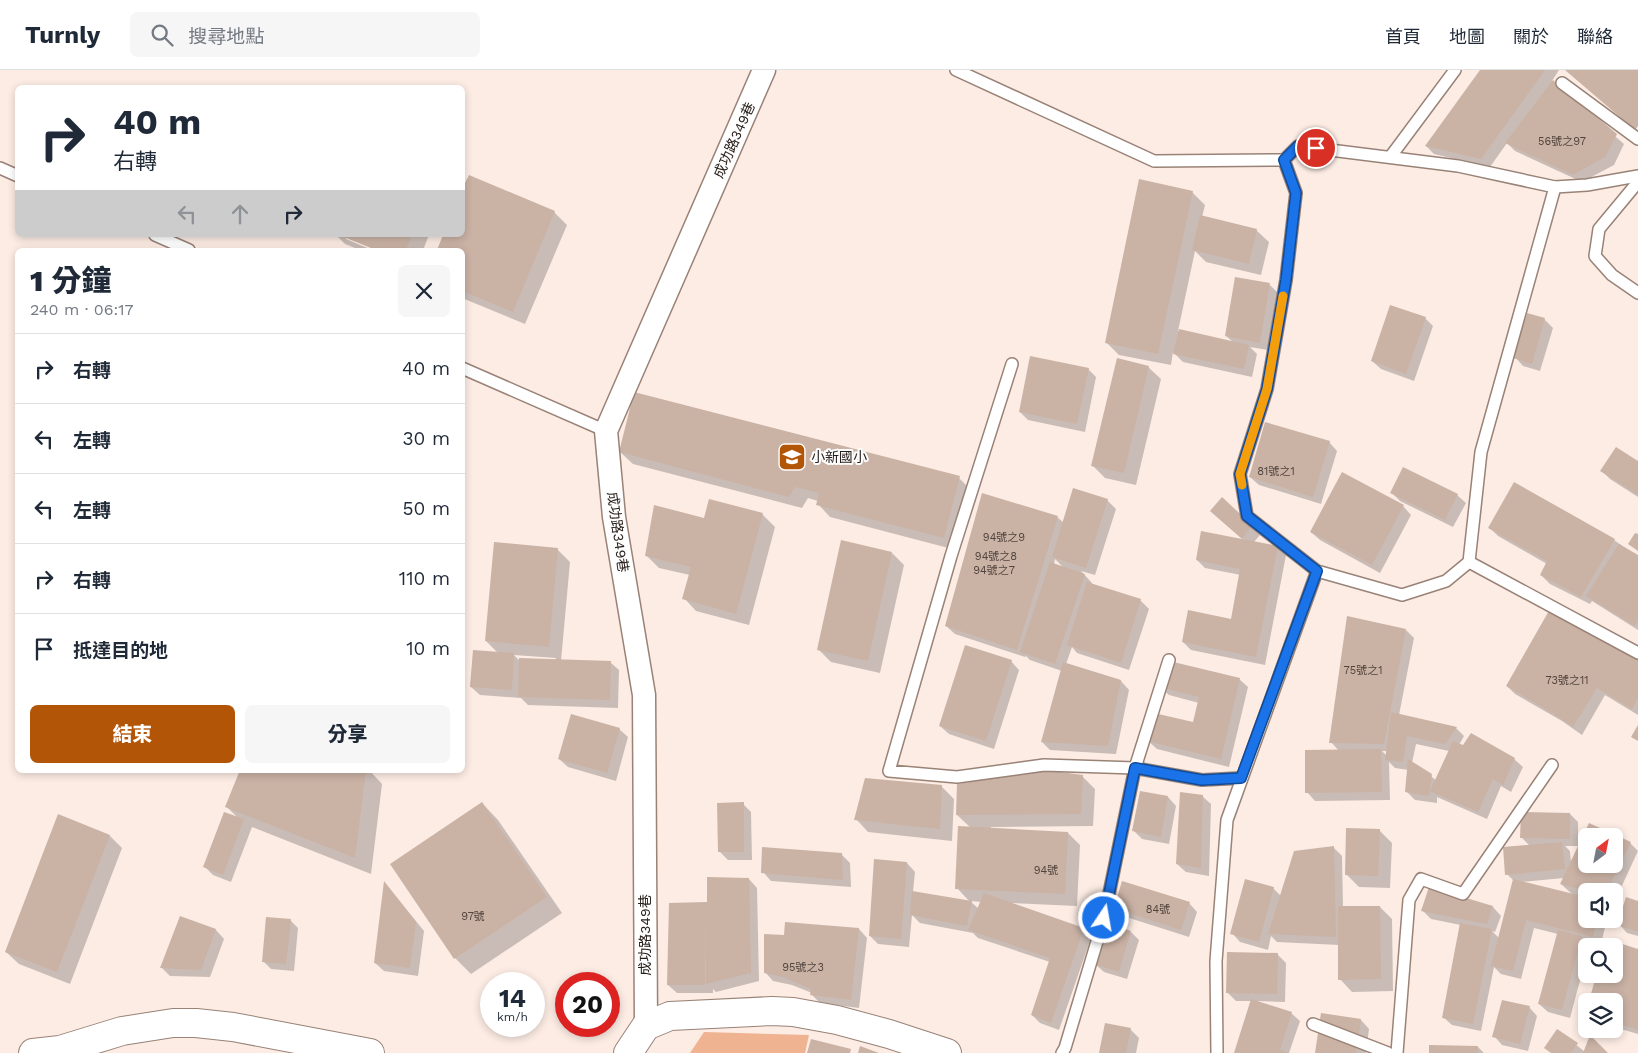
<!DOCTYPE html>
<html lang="zh-TW">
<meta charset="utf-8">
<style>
body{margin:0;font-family:"Work Sans","Noto Sans TC",sans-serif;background:#f6f6f7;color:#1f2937;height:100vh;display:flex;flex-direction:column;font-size:19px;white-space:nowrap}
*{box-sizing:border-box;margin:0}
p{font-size:16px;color:#747a83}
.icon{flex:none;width:28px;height:28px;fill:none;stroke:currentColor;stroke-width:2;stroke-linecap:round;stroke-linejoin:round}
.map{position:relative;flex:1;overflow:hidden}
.sheet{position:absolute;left:15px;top:178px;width:450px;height:525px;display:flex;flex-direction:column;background:#fff;border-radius:8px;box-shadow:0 2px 8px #0003}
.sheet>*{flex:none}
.guide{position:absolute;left:15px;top:15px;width:450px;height:152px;border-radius:8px;box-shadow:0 2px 8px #0003;background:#fff;color:#1f2937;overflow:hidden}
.needle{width:32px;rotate:32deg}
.fabs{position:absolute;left:1578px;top:758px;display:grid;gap:10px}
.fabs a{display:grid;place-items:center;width:45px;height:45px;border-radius:8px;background:#fff;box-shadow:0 2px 8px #0003;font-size:25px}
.speed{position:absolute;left:480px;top:902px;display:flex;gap:10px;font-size:25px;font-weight:700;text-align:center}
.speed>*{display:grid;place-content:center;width:65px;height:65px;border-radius:50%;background:#fff;box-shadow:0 2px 8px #0003;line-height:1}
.speed small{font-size:12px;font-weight:400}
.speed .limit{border:8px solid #d22;background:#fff;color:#111}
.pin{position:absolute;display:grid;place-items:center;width:42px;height:42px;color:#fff;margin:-21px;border:2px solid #fff;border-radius:50%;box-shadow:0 1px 5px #0007}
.me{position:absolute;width:55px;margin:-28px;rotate:12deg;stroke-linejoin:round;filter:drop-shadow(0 0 4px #0008)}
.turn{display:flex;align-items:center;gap:18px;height:105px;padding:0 15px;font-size:22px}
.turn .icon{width:65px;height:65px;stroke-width:2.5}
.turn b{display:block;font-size:35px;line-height:42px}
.lanes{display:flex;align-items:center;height:48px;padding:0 15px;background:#0003;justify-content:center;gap:25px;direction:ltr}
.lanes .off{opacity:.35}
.round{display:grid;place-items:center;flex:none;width:52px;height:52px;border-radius:8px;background:#f6f6f7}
.summary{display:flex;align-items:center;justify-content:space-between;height:85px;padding:0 15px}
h1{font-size:30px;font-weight:800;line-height:38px}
.button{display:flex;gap:10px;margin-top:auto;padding:10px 15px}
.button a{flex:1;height:58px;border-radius:8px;background:#b35507;color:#fff;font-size:20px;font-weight:800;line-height:58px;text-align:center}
.button a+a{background:#f6f6f7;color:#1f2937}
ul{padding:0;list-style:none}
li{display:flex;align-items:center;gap:15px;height:70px;padding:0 15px;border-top:1px solid #e0e1e3}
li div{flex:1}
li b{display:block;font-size:19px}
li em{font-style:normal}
header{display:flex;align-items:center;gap:30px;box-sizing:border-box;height:70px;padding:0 25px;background:#fff;border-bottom:1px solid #e0e1e3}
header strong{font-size:24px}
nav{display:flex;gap:28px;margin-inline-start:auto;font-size:18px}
.search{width:350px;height:45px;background:#f6f6f7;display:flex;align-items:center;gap:12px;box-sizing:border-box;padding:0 18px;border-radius:8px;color:#747a83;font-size:19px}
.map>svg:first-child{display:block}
.water{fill:#efb392}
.shadow{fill:#0003;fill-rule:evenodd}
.building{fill:#cab2a5;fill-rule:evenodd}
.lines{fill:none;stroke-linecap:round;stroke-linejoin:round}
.service-casing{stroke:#998276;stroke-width:14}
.minor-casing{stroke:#998276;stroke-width:25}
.tertiary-casing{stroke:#998276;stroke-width:30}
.service{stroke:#fff;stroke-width:11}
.minor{stroke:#fff;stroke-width:22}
.tertiary{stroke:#fff;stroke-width:28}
.route-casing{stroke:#114b97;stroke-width:12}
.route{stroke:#1a73e8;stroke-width:9}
.slow{stroke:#f59e0b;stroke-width:9}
.labels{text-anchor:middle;stroke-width:4;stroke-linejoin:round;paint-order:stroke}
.number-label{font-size:11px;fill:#51443e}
.street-label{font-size:14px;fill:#29201c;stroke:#fdfdfd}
.poi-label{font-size:14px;fill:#29201c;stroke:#fdfdfd;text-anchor:start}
</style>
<header>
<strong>Turnly</strong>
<div class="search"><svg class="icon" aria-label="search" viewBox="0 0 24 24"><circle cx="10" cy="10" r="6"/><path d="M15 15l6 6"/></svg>搜尋地點</div>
<nav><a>首頁</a><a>地圖</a><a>關於</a><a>聯絡</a></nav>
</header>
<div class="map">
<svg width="1638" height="983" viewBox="0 0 1638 983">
<rect width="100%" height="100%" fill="#fcece4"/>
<polygon class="water" points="704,962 809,965 805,983 690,983"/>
<g class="shadow">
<polygon points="1481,0 1559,0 1552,11 1624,74 1614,95 1582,112 1515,81 1507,73 1490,97 1434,84 1426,76"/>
<polygon points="469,106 554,142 567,155 525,254 462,228 462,180 438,180 444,165 462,165"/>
<polygon points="1192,122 1205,135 1202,147 1256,160 1269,172 1261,205 1206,192 1195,181 1178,261 1233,272 1226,266 1270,215 1278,223 1268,280 1250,277 1257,284 1252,307 1183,292 1173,282 1171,295 1119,285 1106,272"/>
<polygon points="336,165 429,165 423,180 379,180 346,166 346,169 372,180 360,180 345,174"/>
<polygon points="1425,248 1433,256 1414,311 1381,299 1372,291"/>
<polygon points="1544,249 1553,258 1540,301 1523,296 1515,287"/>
<polygon points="1148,297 1161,309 1136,415 1105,408 1093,396"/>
<polygon points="1088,299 1096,307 1085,362 1028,350 1020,342"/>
<polygon points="1329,372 1337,381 1321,434 1259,415 1250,407"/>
<polygon points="620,382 959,408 971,420 956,480 830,447 818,434 818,431 808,428 802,438 633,394"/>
<polygon points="1638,392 1638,427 1610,409 1602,401"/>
<polygon points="1392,423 1457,425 1466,433 1453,457 1400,431"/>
<path d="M1107 430 1116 439 1095 505 1081 501 1092 513V515L1140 530 1149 539 1129 600 1077 583 1072 577 1066 594 1121 611 1129 620 1116 684 1050 680 1042 672 1062 601 1030 590 1026 586 1025 587 955 564 946 556 1057 447 1064 453ZM1055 489 1064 498 1054 495Z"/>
<polygon points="1403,436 1411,445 1380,503 1320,470 1311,462"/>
<polygon points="762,444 775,457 749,555 696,541 684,528 690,505 659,498 646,485 705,449"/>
<polygon points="1220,449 1252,456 1260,465 1254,472 1277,477 1286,485 1265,595 1191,580 1183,572 1232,550 1241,505 1205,498 1197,490 1244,470"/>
<polygon points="1489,457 1614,470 1638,487 1638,560 1592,531 1590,534 1550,514 1541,505 1547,494 1498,466"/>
<path d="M557 479 570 492 561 591 610 592 619 600 618 638 528 635 521 628 480 625 471 617 498 583 486 571ZM514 585 556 588 555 591 519 590Z"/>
<polygon points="892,483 904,495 880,603 831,592 818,579"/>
<path d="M1406 560 1414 568 1399 645 1456 658 1464 666 1459 675 1514 689 1523 697 1511 722 1501 716 1487 749 1437 727V733L1415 730 1407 722 1409 700 1395 698 1389 692 1390 730 1315 731 1307 722 1339 681 1331 672ZM1416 674 1449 681 1436 710 1412 693ZM1382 681H1388L1387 686Z"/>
<polygon points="1011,591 1019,600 994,679 949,664 940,656"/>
<polygon points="1638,592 1638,645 1605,625 1582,665 1562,651 1515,624 1507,616"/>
<polygon points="1239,609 1248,617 1229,697 1157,679 1148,671 1194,654 1199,633 1169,625 1160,617"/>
<polygon points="619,659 628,667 616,711 568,697 559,689"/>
<polygon points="241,700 369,700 382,714 371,804 252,757 231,812 213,805 205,797 238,748 227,737"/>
<path d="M1082 706 1095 719 1093 756 991 757V759L1068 763 1080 775 1077 836 1010 833 1083 859 1091 868 1059 960 1040 953 1032 945 1050 892 978 868 973 863 920 853 912 845 909 877 878 874 870 866 907 793 915 802 913 822 970 832 957 818 971 758 957 745ZM970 831 982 832 979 839Z"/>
<polygon points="941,716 954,729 952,771 868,762 856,749"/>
<polygon points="1141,723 1168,727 1176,736 1169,774 1142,769 1134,761"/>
<polygon points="1202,726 1211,734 1209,806 1186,802 1177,794"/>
<polygon points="482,733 498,750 562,843 471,904 455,888"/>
<polygon points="743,734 751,742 752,790 728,790 720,782"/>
<path d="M1570 744 1578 752V776H1565L1570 781 1571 792 1589 754 1630 773 1638 781 1614 833V821H1586V849H1607L1601 874 1584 870 1589 876H1586V888L1570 948 1548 942 1539 934 1558 864 1534 858 1521 909 1501 904 1494 897 1481 961 1452 955 1443 947 1461 855 1431 849 1423 841 1430 819 1493 837 1501 846 1495 862 1492 861 1499 868 1514 811 1507 804 1530 776 1522 768ZM1586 766H1614V794H1586ZM1564 808 1561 814 1573 825 1522 812Z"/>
<polygon points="59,746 110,766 122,778 70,914 19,894 6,882"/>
<polygon points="1379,760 1392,773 1390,818 1359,817 1346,804"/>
<polygon points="1334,778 1342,786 1343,837 1380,837 1392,849 1393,921 1352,922 1340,909 1339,875 1277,872 1271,866 1268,880 1240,872 1232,863 1273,818 1281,826"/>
<polygon points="842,785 850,793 851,817 771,811 763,802"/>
<polygon points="749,809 757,818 759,911 716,922 713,919 713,923 677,923 668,915 670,834 708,833"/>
<polygon points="385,813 424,861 418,906 384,901 375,893"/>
<polygon points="1638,832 1638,866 1627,863 1619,854"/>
<polygon points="1189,833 1197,842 1189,867 1123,846 1115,838"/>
<polygon points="180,847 216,860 224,869 210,907 170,906 162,898"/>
<polygon points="290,850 298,858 294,901 271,899 263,891"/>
<polygon points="859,859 867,868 859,938 820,933 812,925 812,923 792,915 773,911 765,902 786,866"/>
<polygon points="1131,862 1139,870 1127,909 1104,902 1095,894"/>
<polygon points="1620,874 1638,880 1638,964 1614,957 1614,931 1590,931 1597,908 1608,912 1611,904 1614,904 1614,894"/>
<polygon points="1278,885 1286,893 1285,932 1256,931 1291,943 1300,951 1289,983 1235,983 1252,931 1236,931 1227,922"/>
<polygon points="1529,937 1537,946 1528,981 1502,975 1494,966"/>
<polygon points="1361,950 1369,959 1366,983 1317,983"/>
<polygon points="1106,954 1131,960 1139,968 1136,983 1101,983"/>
<polygon points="1558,960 1585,982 1607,983 1551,983"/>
<polygon points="1478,977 1484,983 1431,983"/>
</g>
<g class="building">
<polygon points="1480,0 1545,0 1481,89 1425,76"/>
<polygon points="1565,0 1638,0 1638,56 1635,60"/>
<polygon points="1553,10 1617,64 1605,87 1573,105 1505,73"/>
<polygon points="469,105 555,141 513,242 462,221 462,180 437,180 443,165 462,165 462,119"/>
<polygon points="1139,109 1193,121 1158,284 1105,273"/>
<polygon points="1200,145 1257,159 1249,194 1192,180"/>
<polygon points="339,165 412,165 406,180 376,180"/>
<polygon points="1235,207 1270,213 1260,273 1225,266"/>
<polygon points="1390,235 1426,247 1406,304 1371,291"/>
<polygon points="1527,243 1545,248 1532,294 1513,288"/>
<polygon points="1179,259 1249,275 1244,299 1173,284"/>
<polygon points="1030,286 1089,298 1077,354 1019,342"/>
<polygon points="1117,288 1149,296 1124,403 1091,396"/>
<polygon points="634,322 960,406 944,468 816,435 819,423 795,417 789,427 619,382"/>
<polygon points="1265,352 1330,371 1313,427 1249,407"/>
<polygon points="1616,377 1638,391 1638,425 1600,401"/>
<polygon points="1403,397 1458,424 1445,450 1390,423"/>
<polygon points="1342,402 1404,435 1372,495 1310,462"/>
<polygon points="1514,412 1615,469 1581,527 1540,505 1547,491 1488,458"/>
<polygon points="1073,418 1108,429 1086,498 1052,487"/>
<polygon points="982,423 1058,446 1017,580 945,556"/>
<polygon points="1222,427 1252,455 1242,469 1278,476 1256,587 1182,572 1188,540 1231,549 1240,499 1196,490 1201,461 1242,469 1210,441"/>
<polygon points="709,429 763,443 736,544 682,529 691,497 645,486 654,435 704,448"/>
<polygon points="1635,463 1638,464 1638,481 1628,474"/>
<polygon points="841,470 892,482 868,591 817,580"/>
<polygon points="494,472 558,478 549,577 485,571"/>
<polygon points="1619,474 1638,485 1638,551 1635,556 1586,526"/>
<polygon points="1050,492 1085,504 1055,594 1020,582"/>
<polygon points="1087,512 1141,529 1121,593 1067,575"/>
<polygon points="1550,539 1638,590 1638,628 1632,639 1597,618 1573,657 1552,643 1506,616"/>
<polygon points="1347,546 1406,559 1384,674 1329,673"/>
<polygon points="965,575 1012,590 986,671 939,656"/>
<polygon points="473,580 514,583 512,620 470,617"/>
<polygon points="519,588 611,591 610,630 518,627"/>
<polygon points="1165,590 1240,608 1221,689 1147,671 1154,643 1193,652 1199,627 1159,617"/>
<polygon points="1063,592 1121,610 1108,676 1041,672"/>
<polygon points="1391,642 1457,657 1445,674 1407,666 1403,692 1385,690"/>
<polygon points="571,644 620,658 607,703 558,689"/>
<polygon points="1638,655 1638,671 1631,667"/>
<polygon points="1471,663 1515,688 1503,715 1493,709 1478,742 1430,721 1453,671 1463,675"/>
<polygon points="1381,679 1382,722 1305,723 1305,680"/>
<polygon points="1408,689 1432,704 1429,726 1405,722"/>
<polygon points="240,700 366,700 355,788 225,737"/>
<polygon points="1045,700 1083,705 1081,744 956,745 957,714"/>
<polygon points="865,708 942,715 940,759 854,750"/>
<polygon points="1140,721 1168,726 1161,767 1132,761"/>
<polygon points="1180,722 1203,725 1201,798 1176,794"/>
<polygon points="482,732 547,827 454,889 390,794"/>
<polygon points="744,732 744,782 718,782 717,733"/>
<polygon points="224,742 244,749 223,805 203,797"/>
<polygon points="1521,742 1570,743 1570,769 1520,768"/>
<polygon points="58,744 110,765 57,902 5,882"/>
<path d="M1589 753 1631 772 1607 821H1587L1560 814ZM1586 766H1614V794H1586Z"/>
<polygon points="958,756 1068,762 1065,824 955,819"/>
<polygon points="1346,758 1380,759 1378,806 1345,805"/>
<polygon points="1562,772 1565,799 1505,805 1503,777"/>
<polygon points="1334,776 1336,867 1268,864 1294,781"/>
<polygon points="762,777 842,783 843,810 761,803"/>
<polygon points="874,789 907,792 901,869 869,866"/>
<polygon points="707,807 749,808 751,903 706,914 706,835 705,915 667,915 669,833 707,832"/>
<polygon points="1245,809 1274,817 1259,872 1230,864"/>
<polygon points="1513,809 1586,827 1586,849 1597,849 1593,867 1526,850 1513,901 1491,896"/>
<polygon points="384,811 416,852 410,898 374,893"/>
<polygon points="1122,811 1190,832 1181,860 1114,838"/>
<polygon points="1429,817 1493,836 1487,854 1421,841"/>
<polygon points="912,821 972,831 967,856 910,845"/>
<polygon points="984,823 1084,858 1051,953 1031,945 1050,888 968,860"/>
<polygon points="1626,827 1638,831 1638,862 1617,855"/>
<polygon points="1338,836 1380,836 1381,909 1338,910"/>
<polygon points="180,846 216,859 201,900 160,898"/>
<polygon points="266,847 291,849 286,894 262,892"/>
<polygon points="785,852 859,858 851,930 810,925 811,919 783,907 764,903 764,864 784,865"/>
<polygon points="1108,853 1131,861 1119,902 1094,894"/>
<polygon points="1460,853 1492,859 1473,954 1442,948"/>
<polygon points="1558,860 1582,866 1562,940 1538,934"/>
<polygon points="1619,873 1638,879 1638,960 1614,952 1614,931 1589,931 1596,906 1607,910 1609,904 1614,904 1614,890"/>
<polygon points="1227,882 1278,883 1277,924 1226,923"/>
<polygon points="1251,929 1292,942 1280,980 1289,983 1234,983"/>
<polygon points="1502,930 1530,936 1520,974 1492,967"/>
<polygon points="1321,943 1361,949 1356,983 1315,983"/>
<polygon points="1105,953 1131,958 1126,983 1099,983"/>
<polygon points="1557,959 1578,973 1571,983 1551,983 1544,978"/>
<polygon points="1590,965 1608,983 1583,983"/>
<polygon points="811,969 851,979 850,983 807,983"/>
<polygon points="1429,975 1478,976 1478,983 1429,983"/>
<polygon points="860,976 879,983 858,983"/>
</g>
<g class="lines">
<g class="service-casing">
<g id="service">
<polyline points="956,0 1154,91 1284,90 1296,123 1286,210 1267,319 1240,404 1247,446 1317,501 1402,525 1446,511 1469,492"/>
<polyline points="1562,13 1638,69"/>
<polyline points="1391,86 1455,0"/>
<polyline points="1284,90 1298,76 1458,96 1555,117 1587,115 1638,106"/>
<polyline points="0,98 18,106"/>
<polyline points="1638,112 1599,159 1595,186 1612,205 1638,223"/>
<polyline points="1555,117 1481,382 1469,492 1638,583"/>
<polyline points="155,165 189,180"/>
<polyline points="1012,294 951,486 889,701 957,707 1044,695 1135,698 1202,710 1241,708"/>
<polyline points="462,298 606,361"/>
<polyline points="1313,954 1388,983"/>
<polyline points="1062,983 1065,978 1104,848 1135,698 1169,590"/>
<polyline points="1217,983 1216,891 1227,750 1317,501"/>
<polyline points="1397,983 1409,830 1421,809 1463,824 1552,695"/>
</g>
</g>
<g class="minor-casing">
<polyline id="minor" points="646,956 644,625 614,447 606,361 764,0"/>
</g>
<g class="tertiary-casing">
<g id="tertiary">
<polyline points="33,983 60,980 122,961 173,953 196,953 233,957 370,983"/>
<polyline points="628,983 646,956 670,946 772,941 793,942 837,950 889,964 947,983"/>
</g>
</g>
<use href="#service" class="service"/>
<use href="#minor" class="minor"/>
<use href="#tertiary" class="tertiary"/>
</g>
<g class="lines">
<g class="route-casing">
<polyline id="route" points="1104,848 1135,698 1202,710 1241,708 1317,501 1247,446 1240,404 1267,319 1286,210 1296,123 1284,90 1298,76 1316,78"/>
</g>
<use href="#route" class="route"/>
<polyline class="slow" points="1242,415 1240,404 1267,319 1283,226"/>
</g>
<defs>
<g id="school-square" transform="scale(1.4375)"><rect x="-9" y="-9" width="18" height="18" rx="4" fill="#b35507" stroke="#fdfdfd"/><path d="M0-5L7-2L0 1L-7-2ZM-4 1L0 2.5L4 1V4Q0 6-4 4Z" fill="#fff"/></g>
</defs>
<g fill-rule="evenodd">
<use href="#school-square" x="792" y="387"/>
</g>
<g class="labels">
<g class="number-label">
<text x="1562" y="75">56號之97</text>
<text x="1276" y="405">81號之1</text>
<text x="1004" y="471">94號之9</text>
<text x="996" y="490">94號之8</text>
<text x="994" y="504">94號之7</text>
<text x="1363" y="604">75號之1</text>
<text x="1567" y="614">73號之11</text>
<text x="1046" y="804">94號</text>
<text x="1158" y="843">84號</text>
<text x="473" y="850">97號</text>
<text x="803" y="901">95號之3</text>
</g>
<g class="street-label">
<text transform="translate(734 70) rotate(-66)" y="5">成功路349巷</text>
<text transform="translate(618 462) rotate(82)" y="5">成功路349巷</text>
<text transform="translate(645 865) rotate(-90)" y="5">成功路349巷</text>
</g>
<g class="poi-label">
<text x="811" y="392">小新國小</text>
</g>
</g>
</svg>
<div class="fabs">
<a><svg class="needle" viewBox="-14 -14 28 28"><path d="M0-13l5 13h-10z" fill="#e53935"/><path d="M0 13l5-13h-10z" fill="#747a83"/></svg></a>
<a><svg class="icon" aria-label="sound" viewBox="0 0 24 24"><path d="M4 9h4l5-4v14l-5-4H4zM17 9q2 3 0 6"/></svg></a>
<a><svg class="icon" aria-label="search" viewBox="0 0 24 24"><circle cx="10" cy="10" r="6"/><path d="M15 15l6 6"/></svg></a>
<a><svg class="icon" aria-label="layers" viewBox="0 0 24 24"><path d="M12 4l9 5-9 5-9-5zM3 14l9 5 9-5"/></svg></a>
</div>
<div class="speed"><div>14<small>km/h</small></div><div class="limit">20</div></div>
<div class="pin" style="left:1316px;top:78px;background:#d93025"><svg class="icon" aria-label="arrive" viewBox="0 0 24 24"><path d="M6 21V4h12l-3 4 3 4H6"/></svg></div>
<svg class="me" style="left:1104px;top:848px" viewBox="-20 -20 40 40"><circle r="17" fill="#1a73e8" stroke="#fff" stroke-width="3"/><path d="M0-11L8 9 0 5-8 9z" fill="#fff"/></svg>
<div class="guide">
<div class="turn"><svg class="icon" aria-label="right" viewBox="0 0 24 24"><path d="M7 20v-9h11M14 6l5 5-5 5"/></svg><div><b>40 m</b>右轉</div></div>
<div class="lanes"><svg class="icon off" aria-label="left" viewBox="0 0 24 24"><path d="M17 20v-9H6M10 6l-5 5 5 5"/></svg><svg class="icon off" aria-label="ahead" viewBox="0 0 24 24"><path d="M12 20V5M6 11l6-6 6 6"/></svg><svg class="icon" aria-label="right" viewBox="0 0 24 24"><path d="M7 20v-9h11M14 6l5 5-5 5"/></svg></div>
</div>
<section class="sheet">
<div class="summary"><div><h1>1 分鐘</h1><p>240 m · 06:17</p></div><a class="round"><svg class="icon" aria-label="close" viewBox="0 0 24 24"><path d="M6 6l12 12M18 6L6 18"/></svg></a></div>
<ul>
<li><svg class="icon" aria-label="right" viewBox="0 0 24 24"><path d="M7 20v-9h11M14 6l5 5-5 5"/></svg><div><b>右轉</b></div><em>40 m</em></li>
<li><svg class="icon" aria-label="left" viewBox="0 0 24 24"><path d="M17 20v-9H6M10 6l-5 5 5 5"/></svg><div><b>左轉</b></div><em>30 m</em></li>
<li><svg class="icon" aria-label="left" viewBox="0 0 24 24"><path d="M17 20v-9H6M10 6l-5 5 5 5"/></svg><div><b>左轉</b></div><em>50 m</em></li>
<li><svg class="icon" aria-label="right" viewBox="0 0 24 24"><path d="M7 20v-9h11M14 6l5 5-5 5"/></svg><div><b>右轉</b></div><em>110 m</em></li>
<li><svg class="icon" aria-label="arrive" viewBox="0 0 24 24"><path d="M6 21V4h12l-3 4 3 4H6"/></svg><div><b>抵達目的地</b></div><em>10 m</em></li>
</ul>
<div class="button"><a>結束</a><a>分享</a></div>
</section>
</div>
